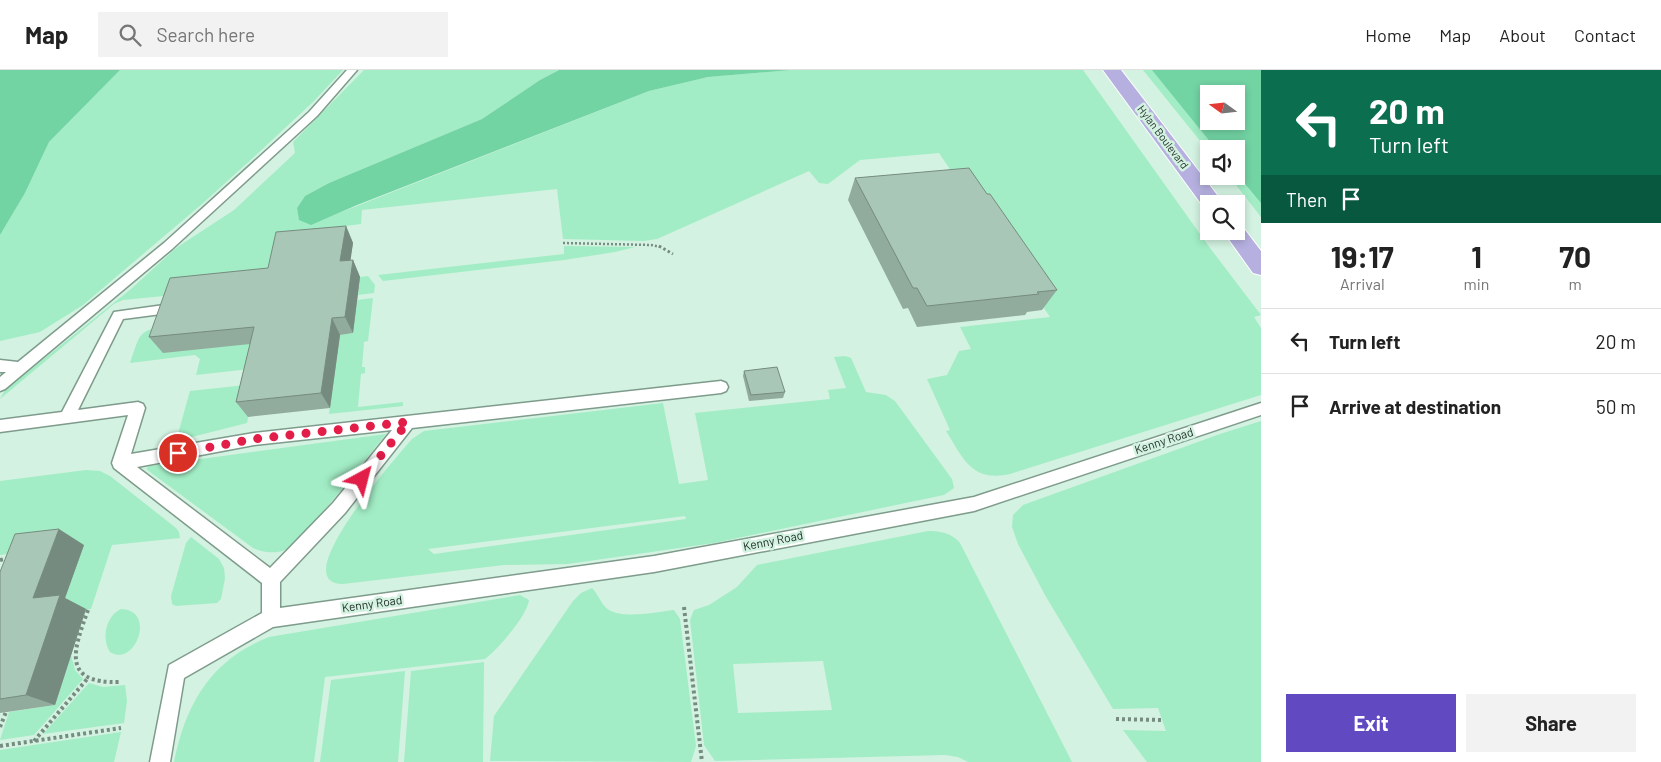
<!DOCTYPE html>
<style>
body{margin:0;font-family:Barlow,sans-serif;background:#f2f2f2;color:#222;height:100vh;display:flex;flex-direction:column;font-size:19px;white-space:nowrap}
*{box-sizing:border-box;margin:0}
p{font-size:16px;color:#767676}
.icon{flex:none;width:28px;height:28px;fill:none;stroke:currentColor;stroke-width:2;stroke-linecap:round;stroke-linejoin:round}
.map{position:relative;flex:1;overflow:hidden}
.drawer{display:flex;flex-direction:column;background:#fff;width:400px}
.drawer>*{flex:none}
.hud{background:#0b6e4f;color:#fff;overflow:hidden}
.needle{width:32px;rotate:285deg}
.controls{position:absolute;left:1200px;top:15px;display:grid;gap:10px}
.controls a{display:grid;place-items:center;width:45px;height:45px;border-radius:0px;background:#fff;box-shadow:0 2px 8px #0003;font-size:25px}
.pin{position:absolute;display:grid;place-items:center;width:42px;height:42px;color:#fff;margin:-21px;border:2px solid #fff;border-radius:50%;box-shadow:0 1px 5px #0007}
.me{position:absolute;width:55px;margin:-28px;rotate:38deg;stroke-linejoin:round;filter:drop-shadow(0 0 4px #0008)}
.turn{display:flex;align-items:center;gap:18px;height:105px;padding:0 25px;font-size:22px}
.turn .icon{width:65px;height:65px;stroke-width:2.5}
.turn b{display:block;font-size:35px;line-height:42px}
.then{display:flex;align-items:center;height:48px;padding:0 25px;background:#0003;gap:10px;font-size:19px}
.eta{display:flex;justify-content:space-evenly;align-items:center;height:85px;text-align:center}
.eta b{font-size:30px;font-weight:700;line-height:35px}
.button{display:flex;gap:10px;margin-top:auto;padding:10px 25px}
.button a{flex:1;height:58px;border-radius:0px;background:#6049c1;color:#fff;font-size:20px;font-weight:700;line-height:58px;text-align:center}
.button a+a{background:#f2f2f2;color:#222}
ul{padding:0;list-style:none}
li{display:flex;align-items:center;gap:15px;height:65px;padding:0 25px;border-top:1px solid #e0e0e0}
li div{flex:1}
li b{display:block;font-size:19px}
li em{font-style:normal}
header{display:flex;align-items:center;gap:30px;box-sizing:border-box;height:70px;padding:0 25px;background:#fff;border-bottom:1px solid #e0e0e0}
header strong{font-size:24px}
nav{display:flex;gap:28px;margin-inline-start:auto;font-size:18px}
.search{width:350px;height:45px;background:#f2f2f2;display:flex;align-items:center;gap:12px;box-sizing:border-box;padding:0 18px;border-radius:0px;color:#767676;font-size:19px}
main{display:flex;flex:1;min-height:0}
.map>svg:first-child{display:block}
.green{fill:#a2edc5;fill-rule:evenodd}
.forest{fill:#72d3a3;fill-rule:evenodd}
.lines{fill:none;stroke-linecap:round;stroke-linejoin:round}
.service-casing{stroke:#7e9b8b;stroke-width:3}
.primary-casing{stroke:#fff;stroke-width:2}
.path-far2{stroke:#778c80;stroke-width:2.5;stroke-dasharray:2 2;stroke-linecap:butt}
.path-far1{stroke:#778c80;stroke-width:3;stroke-dasharray:2.5 2.5;stroke-linecap:butt}
.path{stroke:#778c80;stroke-width:4;stroke-dasharray:3 3;stroke-linecap:butt}
.service{fill:#fff;fill-rule:evenodd}
.primary{fill:#b5b0df;fill-rule:evenodd}
.wall{fill:#91ab9d}
.shaded-wall{fill:#768b7f}
.building{fill:#a9c7b6;stroke:#768b7f}
.route{stroke:#e11d48;stroke-width:9;stroke-dasharray:0 16.2}
.labels{text-anchor:middle;stroke-width:5;stroke-linejoin:round;paint-order:stroke}
.far-street-label{font-size:11px;fill:#1e2a23;stroke:#d3f2e1}
.street-label{font-size:12px;fill:#1e2a23;stroke:#d3f2e1}
</style>
<header>
<strong>Map</strong>
<div class="search"><svg class="icon" aria-label="search" viewBox="0 0 24 24"><circle cx="10" cy="10" r="6"/><path d="M15 15l6 6"/></svg>Search here</div>
<nav><a>Home</a><a>Map</a><a>About</a><a>Contact</a></nav>
</header>
<main>
<div class="map">
<svg width="1261" height="692" viewBox="0 0 1261 692">
<rect width="100%" height="100%" fill="#d3f2e1"/>
<g class="green">
<polygon points="120,0 343,0 314,31 255,86 202,134 83,235 40,262 0,271 0,165 25,123 49,72"/>
<path d="M364 0H559L540 10 482 49 329 113 305 126 297 138 299 149 311 154 649 21 708 7 791 0H1083L1210 178 1261 245 1254 247 1261 258V325L1010 404C972 412 964 390 946 361L950 360 927 309 947 305 959 281 971 279 960 257 1050 247 939 83 860 90 828 114 819 113 809 101 657 169 644 171 563 169 557 119 362 140 361 154 313 160 277 215 123 230 114 234 0 329 5 320 131 219 176 178 234 140 295 83 293 72Z"/>
<path d="M1143 0H1261V147L1229 106H1236V79H1209V82ZM1209 24H1236V51H1209Z"/>
<polygon points="564,176 635,177 615,182 564,190 383,211 378,205 564,184"/>
<polygon points="368,206 375,215 374,223 358,225 360,207"/>
<polygon points="373,228 368,271 364,272 362,297 365,297 365,303 361,304 358,337 403,332 403,336 329,344 340,265 353,263 357,230"/>
<path d="M172 256 264 273 259 298 196 305 200 289 195 285 130 293C141 262 137 260 172 256Z"/>
<path d="M845 286 851 288 866 322 886 325 895 331 952 409 954 418 944 425 714 473 568 494 504 495 343 514C283 514 401 382 412 369L424 361 663 333 679 414 708 410 695 343 830 329 828 320 846 318 834 287ZM685 446 686 449 434 484 428 479Z"/>
<polygon points="255,314 247,353 176,371 190,321"/>
<polygon points="1261,351 1261,692 1147,692 1123,660 1166,661 1158,638 1113,639 1045,525 1018,474 1012,457 1013,445 1023,435 1220,364"/>
<path d="M386 364 299 472C284 484 270 485 253 478L146 399 149 396Z"/>
<polygon points="86,400 100,401 110,406 176,458 179,462 180,468 112,475 91,539 61,542 42,480 0,485 0,411"/>
<path d="M928 461C940 461 952 463 960 473L1072 692H968L958 687 945 685 715 691 704 675 690 550 694 540 709 535 737 517 757 495ZM823 591 832 640 738 643 733 594Z"/>
<polygon points="191,467 219,489 224,498 225,508 221,529 217,533 176,536 172,534 171,526 186,473"/>
<path d="M592 518C599 525 601 535 609 540 624 549 657 542 674 540L680 549 696 676 691 692 490 691 494 646 573 531 581 523Z"/>
<path d="M520 525 529 530C527 546 498 579 485 589L325 607 314 692H174C186 633 211 590 269 567Z"/>
<path d="M121 539C157 540 135 598 110 582 101 568 106 546 121 539Z"/>
<polygon points="71,585 75,600 83,609 34,665 0,670 9,642 55,635"/>
<polygon points="484,592 483,692 404,692 411,601"/>
<polygon points="405,601 398,692 320,692 331,610"/>
<polygon points="89,613 103,617 125,615 127,631 124,653 43,664"/>
<polygon points="121,662 114,692 0,692 0,680"/>
</g>
<g class="forest">
<polygon points="0,0 120,0 49,72 25,123 0,165"/>
<polygon points="559,0 791,0 708,7 649,21 357,135 311,155 299,150 297,138 305,126 329,113 482,49 540,10"/>
<path d="M1152 0H1261V133L1236 103V79H1216ZM1209 24H1236V51H1209Z"/>
</g>
<g class="lines">
<g class="service-casing">
<g id="service">
<polygon points="347,0 357,0 317,46 172,179 5,319 0,321 0,307 6,302 0,302 0,290 18,292 164,173 309,42"/>
<path d="M164 235 169 237 171 240 169 243 123 249 78 340 138 332 143 334 145 338 131 384 254 363 721 311 726 313 728 317 726 321 721 323 412 358 345 443 280 512V538L654 486 974 427 1261 333V345L974 441 654 502 273 557 184 608 170 692H150L169 595 262 543V513L114 398 112 393 128 345 0 362V350L62 342 114 242ZM392 360 333 433 270 498 137 397 254 375Z"/>
</g>
</g>
<g class="primary-casing">
<g id="primary">
<polygon points="1103,0 1121,0 1224,134 1209,134 1209,140 1205,139"/>
<polygon points="1236,154 1242,156 1261,181 1261,205 1253,203 1223,161 1236,161"/>
</g>
</g>
<polyline class="path-far2" points="563,173 651,175 661,177"/>
<polyline class="path-far1" points="659,176 673,184"/>
<g class="path">
<polyline points="0,490 9,488"/>
<polyline points="684,537 702,692"/>
<path d="M88 540C74 579 60 614 120 612"/>
<polyline points="1116,649 1163,650"/>
<polyline points="0,657 6,642"/>
<polyline points="34,671 88,608"/>
<polyline points="0,676 121,658"/>
</g>
<use href="#service" class="service"/>
<use href="#primary" class="primary"/>
</g>
<g class="wall">
<polygon points="855,108 987,124 1057,220 1042,240 1027,242 1025,245 917,257 908,238 903,239 848,130"/>
<polygon points="346,156 353,173 350,190 353,190 360,207 353,263 340,265 330,338 248,347 236,332 250,274 163,283 149,267"/>
<polygon points="744,301 785,322 783,328 749,331 743,306"/>
<polygon points="84,475 65,528 86,539 55,635 0,643 0,502"/>
</g>
<g class="shaded-wall">
<polygon points="346,156 353,173 348,208 340,191"/>
<polygon points="353,190 360,207 353,263 345,247"/>
<polygon points="332,248 340,265 330,338 321,323"/>
<polygon points="59,459 84,475 65,528 86,539 55,635 26,625 33,528"/>
</g>
<g class="building">
<polygon points="969,98 987,124 990,124 1057,220 1037,222 1039,224 927,236 917,218 913,218 855,108"/>
<polygon points="346,156 340,191 353,190 345,247 332,248 321,323 236,332 254,257 149,267 170,208 268,198 276,162"/>
<polygon points="777,297 785,322 751,325 744,301"/>
<polygon points="59,459 33,528 60,525 26,625 0,629 0,502 15,464"/>
</g>
<g class="lines">
<polyline class="route" points="178,383 254,369 408,352 362,409"/>
</g>
<g class="labels">
<g class="far-street-label">
<text transform="translate(1163 67) rotate(53)" y="4">Hylan Boulevard</text>
</g>
<g class="street-label">
<text transform="translate(1164 371) rotate(-18)" y="4">Kenny Road</text>
<text transform="translate(773 471) rotate(-11)" y="4">Kenny Road</text>
<text transform="translate(372 534) rotate(-8)" y="4">Kenny Road</text>
</g>
</g>
</svg>
<div class="controls">
<a><svg class="needle" viewBox="-14 -14 28 28"><path d="M0-13l5 13h-10z" fill="#e53935"/><path d="M0 13l5-13h-10z" fill="#767676"/></svg></a>
<a><svg class="icon" aria-label="sound" viewBox="0 0 24 24"><path d="M4 9h4l5-4v14l-5-4H4zM17 9q2 3 0 6"/></svg></a>
<a><svg class="icon" aria-label="search" viewBox="0 0 24 24"><circle cx="10" cy="10" r="6"/><path d="M15 15l6 6"/></svg></a>
</div>
<div class="pin" style="left:178px;top:383px;background:#d93025"><svg class="icon" aria-label="arrive" viewBox="0 0 24 24"><path d="M6 21V4h12l-3 4 3 4H6"/></svg></div>
<svg class="me" style="left:362px;top:409px" viewBox="-20 -20 40 40"><path d="M0-17L14 15 0 8-14 15z" fill="#e11d48" stroke="#fff" stroke-width="4"/></svg>
</div>
<section class="drawer">
<div class="hud">
<div class="turn"><svg class="icon" aria-label="left" viewBox="0 0 24 24"><path d="M17 20v-9H6M10 6l-5 5 5 5"/></svg><div><b>20 m</b>Turn left</div></div>
<div class="then">Then<svg class="icon" aria-label="arrive" viewBox="0 0 24 24"><path d="M6 21V4h12l-3 4 3 4H6"/></svg></div>
</div>
<div class="eta">
<div><b>19:17</b><p>Arrival</p></div>
<div><b>1</b><p>min</p></div>
<div><b>70</b><p>m</p></div>
</div>
<ul>
<li><svg class="icon" aria-label="left" viewBox="0 0 24 24"><path d="M17 20v-9H6M10 6l-5 5 5 5"/></svg><div><b>Turn left</b></div><em>20 m</em></li>
<li><svg class="icon" aria-label="arrive" viewBox="0 0 24 24"><path d="M6 21V4h12l-3 4 3 4H6"/></svg><div><b>Arrive at destination</b></div><em>50 m</em></li>
</ul>
<div class="button"><a>Exit</a><a>Share</a></div>
</section>
</main>
